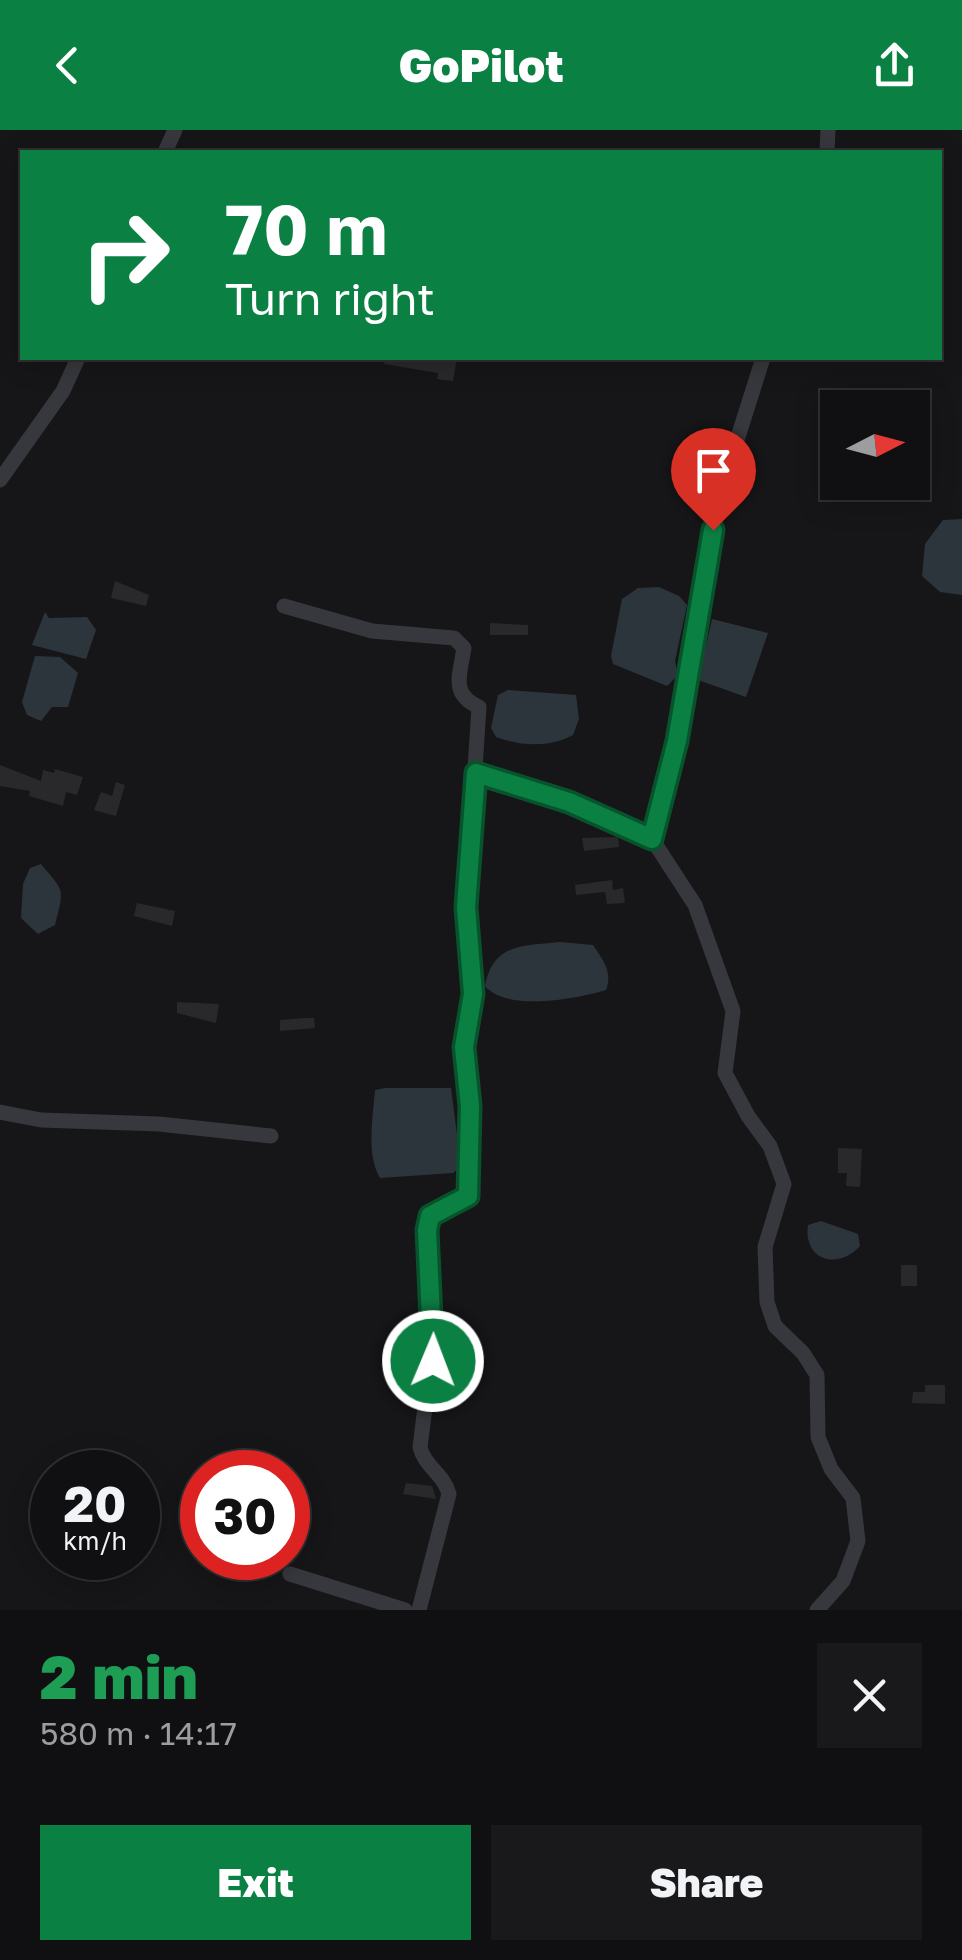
<!DOCTYPE html>
<meta charset="utf-8">
<style>
body{margin:0;font-family:"Golos Text",sans-serif;background:#19191b;color:#f1f3f6;height:100vh;display:flex;flex-direction:column;font-size:38px;white-space:nowrap}
*{box-sizing:border-box;margin:0}
p{font-size:32px;color:#9c9d9f}
.icon{flex:none;width:55px;height:55px;fill:none;stroke:currentColor;stroke-width:2;stroke-linecap:round;stroke-linejoin:round}
.map{position:relative;height:1480px;overflow:hidden}
.drawer{display:flex;flex-direction:column;background:#101012;flex:1}
.drawer>*{flex:none}
.top-card{position:absolute;left:20px;top:20px;width:922px;height:210px;border-radius:0px;box-shadow:0 5px 25px #0003,0 0 0 2px #303032;background:#0b8043;color:#fff;overflow:hidden}
.needle{width:65px;rotate:84deg}
.buttons{position:absolute;left:820px;top:260px;display:grid;gap:20px}
.buttons a{display:grid;place-items:center;width:110px;height:110px;border-radius:0px;background:#101012;box-shadow:0 5px 25px #0003,0 0 0 2px #303032;font-size:50px}
.speed{position:absolute;left:30px;top:1320px;display:flex;gap:20px;font-size:50px;font-weight:700;text-align:center}
.speed>*{display:grid;place-content:center;width:130px;height:130px;border-radius:50%;background:#101012;box-shadow:0 5px 25px #0003,0 0 0 2px #303032;line-height:1}
.speed small{font-size:25px;font-weight:400}
.speed .limit{border:15px solid #d22;background:#fff;color:#111}
.pin{position:absolute;display:grid;place-items:center;width:85px;height:85px;color:#fff;margin:-102px -42px;border-radius:50% 50% 50% 0;rotate:-45deg;box-shadow:0 0 10px #0007}
.pin .icon{rotate:45deg}
.me{position:absolute;width:110px;margin:-55px;rotate:1deg;stroke-linejoin:round;filter:drop-shadow(0 0 8px #0008)}
.turn{display:flex;align-items:center;gap:35px;height:210px;padding:0 40px;font-size:45px}
.turn .icon{width:130px;height:130px;stroke-width:2.5}
.turn b{display:block;font-size:70px;line-height:85px}
.round{display:grid;place-items:center;flex:none;width:105px;height:105px;border-radius:0px;background:#19191b}
.overview{display:flex;align-items:center;justify-content:space-between;height:170px;padding:0 40px}
h1{font-size:60px;font-weight:800;line-height:75px;color:#1e9e55}
.button{display:flex;gap:20px;margin-top:auto;padding:20px 40px}
.button a{flex:1;height:115px;border-radius:0px;background:#0b8043;color:#fff;font-size:40px;font-weight:800;line-height:115px;text-align:center}
.button a+a{background:#19191b;color:#f1f3f6}
header{display:flex;justify-content:space-between;align-items:center;height:130px;padding:0 40px;background:#0b8043;color:#fff;font-size:45px;font-weight:800}
.map>svg:first-child{display:block}
.water{fill:#2c353c}
.building{fill:#29292c}
.lines{fill:none;stroke-linecap:round;stroke-linejoin:round}
.minor{stroke:#37383d;stroke-width:15}
.route-casing{stroke:#07532c;stroke-width:25}
.route{stroke:#0b8043;stroke-width:18}
</style>
<header><svg class="icon" aria-label="back" viewBox="0 0 24 24"><path d="M15 5l-7 7 7 7"/></svg>GoPilot<svg class="icon" aria-label="share" viewBox="0 0 24 24"><path d="M12 15V3M7 8l5-5 5 5M5 13v7h14v-7"/></svg></header>
<div class="map">
<svg width="962" height="1480" viewBox="0 0 962 1480">
<rect width="100%" height="100%" fill="#161618"/>
<g class="water">
<polygon points="962,389 962,465 940,462 922,446 925,414 943,390"/>
<polygon points="659,457 679,466 687,475 675,531 678,545 667,556 613,534 611,526 622,469 638,458"/>
<polygon points="45,482 49,488 87,487 96,500 86,529 32,515"/>
<polygon points="712,489 768,503 746,567 698,550"/>
<polygon points="35,526 60,527 78,543 68,577 52,577 41,591 27,585 22,572"/>
<path d="M508 560 576 565 579 589 573 605C549 618 521 616 496 607L491 598 498 565Z"/>
<path d="M41 734C64 762 65 757 55 795L38 804 21 788 23 754 30 738Z"/>
<path d="M560 812 593 815C603 830 613 842 606 860 576 869 507 882 485 856 493 813 523 816 560 812Z"/>
<path d="M385 958H451L461 1036 453 1043 380 1048C366 1024 373 987 375 960Z"/>
<path d="M821 1091 858 1104 860 1116C837 1141 803 1130 808 1095Z"/>
</g>
<g class="building">
<polygon points="385,228 457,228 453,251 437,249 438,243 384,234"/>
<polygon points="115,451 149,465 146,476 111,468"/>
<polygon points="490,493 528,495 528,505 490,505"/>
<polygon points="0,635 41,651 43,640 54,643 55,639 83,647 77,665 66,662 63,676 29,666 30,661 0,656"/>
<polygon points="116,652 125,655 116,686 94,680 101,662 112,666"/>
<polygon points="618,707 619,717 584,721 582,708"/>
<polygon points="612,750 613,760 623,758 625,773 607,774 605,762 576,765 575,755"/>
<polygon points="137,773 175,781 172,796 134,786"/>
<polygon points="177,872 219,874 216,893 177,883"/>
<polygon points="304,888 314,888 315,898 280,901 280,890"/>
<polygon points="838,1018 862,1019 860,1057 846,1056 847,1043 838,1043"/>
<rect x="901" y="1135" width="16" height="21"/>
<polygon points="925,1255 945,1255 945,1274 912,1273 913,1262 925,1262"/>
<polygon points="406,1353 432,1356 436,1369 403,1364"/>
</g>
<g class="lines">
<g class="minor">
<polyline points="165,22 175,0"/>
<polyline points="827,22 828,0"/>
<polyline points="0,350 63,261 78,228"/>
<path d="M284 476 372 501 454 508 464 518C460 545 450 564 479 577L466 777 473 864 464 917 470 976 468 1066 431 1086 427 1100 434 1206 420 1317C424 1336 444 1344 449 1364L419 1480"/>
<polyline points="476,643 569,672 652,709 695,775 733,881 725,943 748,986 770,1016 784,1054 765,1117 767,1172 775,1196 803,1223 817,1245 818,1307 831,1339 853,1368 858,1411 843,1451 817,1480"/>
<polyline points="652,709 677,611 720,364 763,228"/>
<polyline points="0,982 41,990 159,994 271,1006"/>
<polyline points="290,1444 405,1480"/>
</g>
</g>
<g class="lines">
<g class="route-casing">
<polyline id="route" points="433,1231 427,1100 430,1086 468,1066 470,976 464,917 473,864 466,777 476,643 569,672 652,709 677,611 713,400"/>
</g>
<use href="#route" class="route"/>
</g>
</svg>
<div class="buttons">
<a><svg class="needle" viewBox="-14 -14 28 28"><path d="M0-13l5 13h-10z" fill="#e53935"/><path d="M0 13l5-13h-10z" fill="#9c9d9f"/></svg></a>
</div>
<div class="speed"><div>20<small>km/h</small></div><div class="limit">30</div></div>
<div class="pin" style="left:713px;top:400px;background:#d93025"><svg class="icon" aria-label="arrive" viewBox="0 0 24 24"><path d="M6 21V4h12l-3 4 3 4H6"/></svg></div>
<svg class="me" style="left:433px;top:1231px" viewBox="-20 -20 40 40"><circle r="17" fill="#0b8043" stroke="#fff" stroke-width="3"/><path d="M0-11L8 9 0 5-8 9z" fill="#fff"/></svg>
<div class="top-card">
<div class="turn"><svg class="icon" aria-label="right" viewBox="0 0 24 24"><path d="M7 20v-9h11M14 6l5 5-5 5"/></svg><div><b>70 m</b>Turn right</div></div>
</div>
</div>
<section class="drawer">
<div class="overview"><div><h1>2 min</h1><p>580 m · 14:17</p></div><a class="round"><svg class="icon" aria-label="close" viewBox="0 0 24 24"><path d="M6 6l12 12M18 6L6 18"/></svg></a></div>
<div class="button"><a>Exit</a><a>Share</a></div>
</section>
